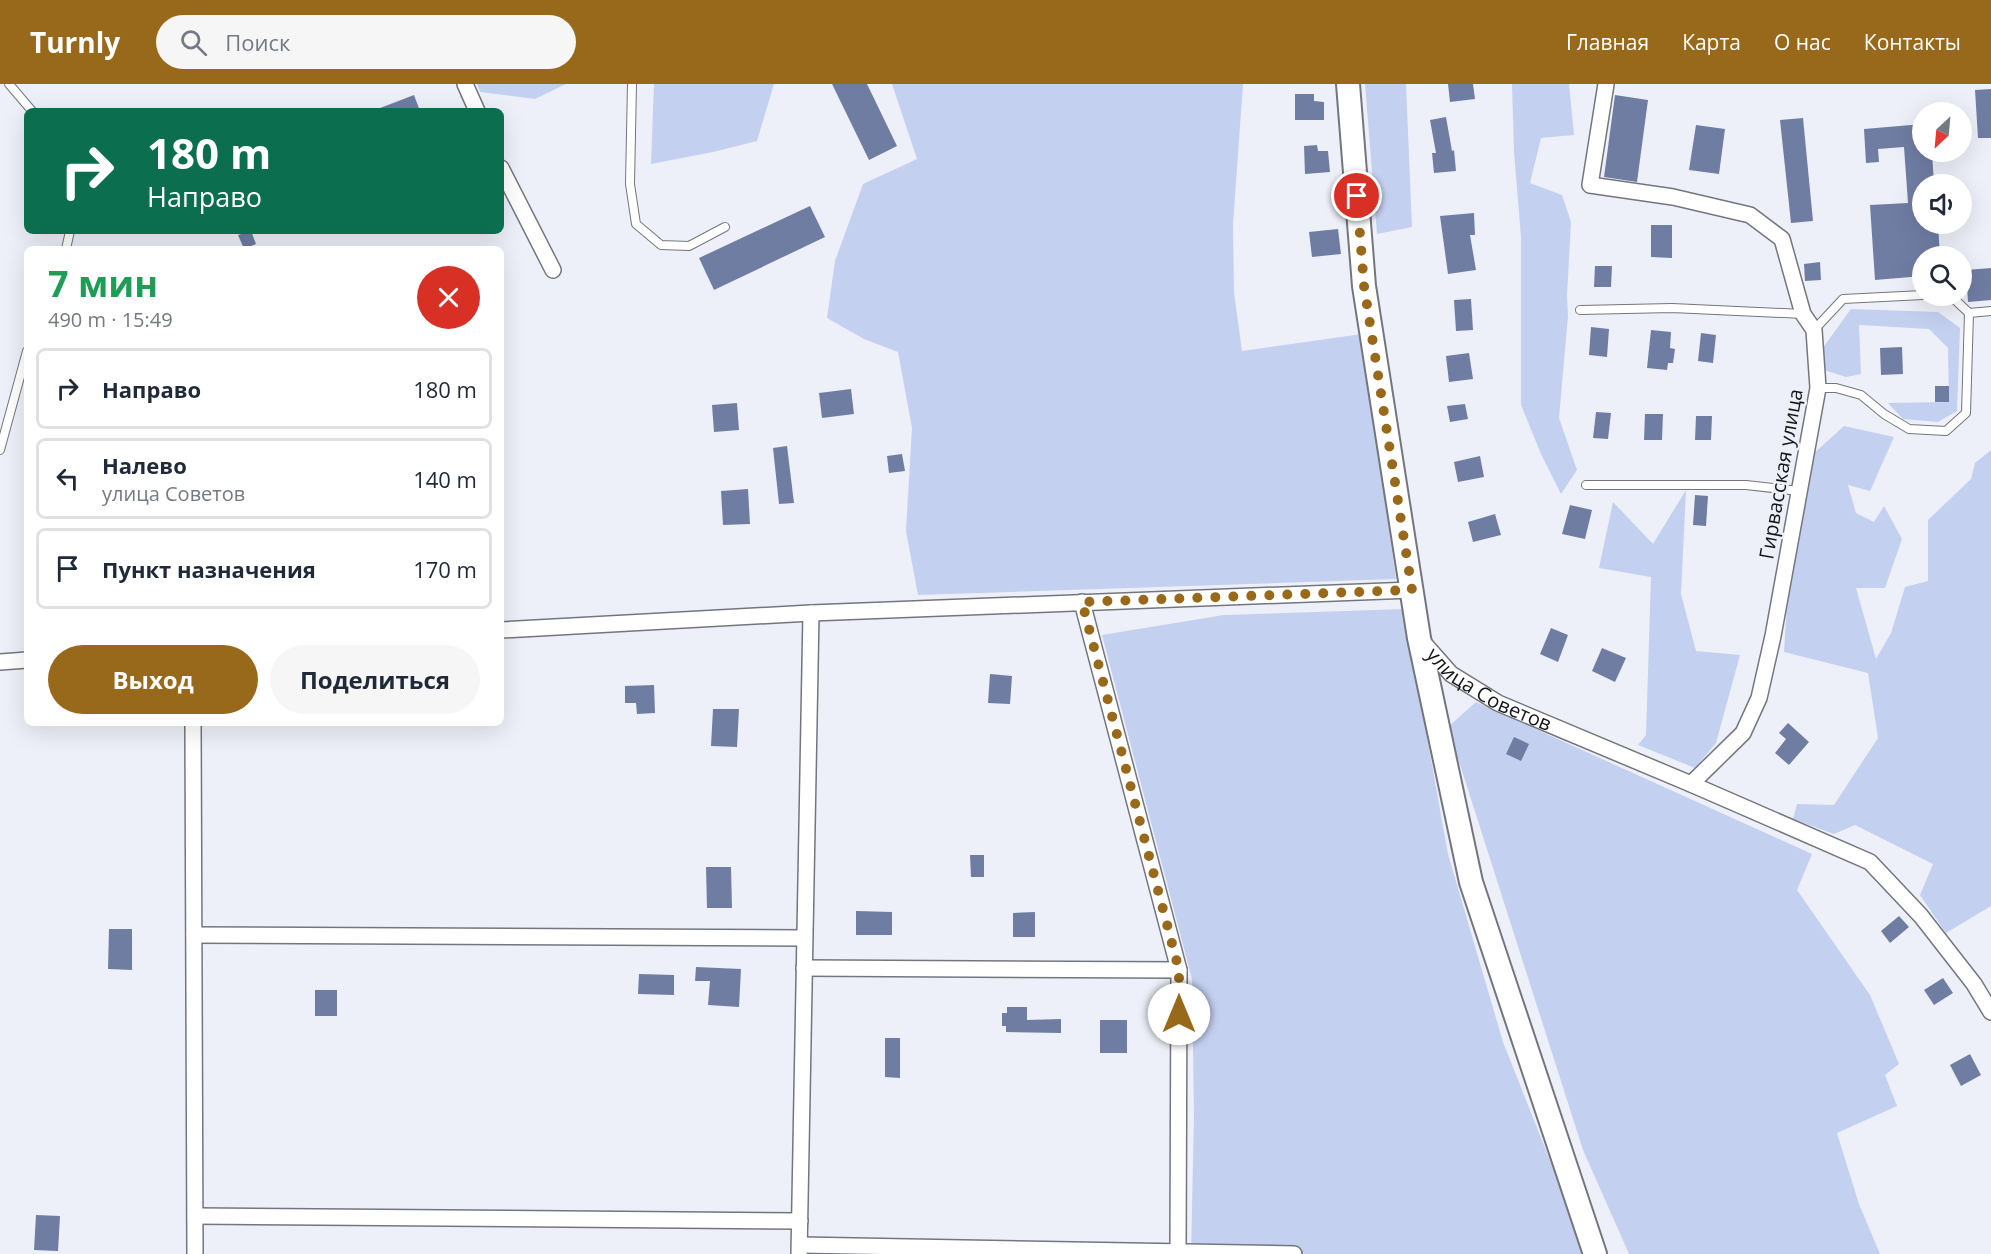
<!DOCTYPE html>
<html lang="ru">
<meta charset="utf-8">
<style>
body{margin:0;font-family:"Open Sans",sans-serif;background:#f6f6f7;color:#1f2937;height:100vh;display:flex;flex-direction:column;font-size:22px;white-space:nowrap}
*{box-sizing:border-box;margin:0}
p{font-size:20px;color:#747a83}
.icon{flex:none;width:33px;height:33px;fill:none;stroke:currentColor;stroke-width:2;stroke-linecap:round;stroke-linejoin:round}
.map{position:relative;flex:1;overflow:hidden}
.drawer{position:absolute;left:24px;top:162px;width:480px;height:480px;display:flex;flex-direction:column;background:#fff;border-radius:9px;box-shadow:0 6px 24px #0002}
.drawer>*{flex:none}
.guide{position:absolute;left:24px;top:24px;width:480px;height:126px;border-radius:9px;box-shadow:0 6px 24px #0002;background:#0b6e4f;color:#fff;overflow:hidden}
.needle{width:39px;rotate:206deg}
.fabs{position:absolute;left:1912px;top:18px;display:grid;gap:12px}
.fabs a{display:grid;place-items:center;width:60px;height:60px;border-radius:50%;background:#fff;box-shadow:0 6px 24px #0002;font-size:30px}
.pin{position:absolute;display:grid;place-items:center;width:51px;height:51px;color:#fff;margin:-26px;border:3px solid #fff;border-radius:50%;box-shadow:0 2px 6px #0007}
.me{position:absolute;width:66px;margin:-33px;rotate:0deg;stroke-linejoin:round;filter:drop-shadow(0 0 4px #0008)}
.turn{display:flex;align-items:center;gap:21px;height:126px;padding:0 24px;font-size:27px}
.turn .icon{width:78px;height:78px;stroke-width:2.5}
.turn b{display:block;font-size:42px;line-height:51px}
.round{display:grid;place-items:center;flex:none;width:63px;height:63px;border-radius:32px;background:#f6f6f7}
.overview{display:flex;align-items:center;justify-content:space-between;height:102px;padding:0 24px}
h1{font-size:36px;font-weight:700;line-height:45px;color:#1e9e55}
.button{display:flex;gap:12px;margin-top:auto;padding:12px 24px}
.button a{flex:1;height:69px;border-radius:36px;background:#99691b;color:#fff;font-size:24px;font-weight:700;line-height:69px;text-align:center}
.button a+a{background:#f6f6f7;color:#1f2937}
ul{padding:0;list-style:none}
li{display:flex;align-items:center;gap:18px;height:81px;margin:0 12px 9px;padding:0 12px;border:3px solid #e0e1e3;border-radius:9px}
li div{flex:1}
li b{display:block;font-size:22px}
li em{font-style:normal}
header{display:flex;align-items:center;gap:36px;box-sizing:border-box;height:84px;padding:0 30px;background:#99691b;color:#fff}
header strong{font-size:28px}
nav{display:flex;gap:33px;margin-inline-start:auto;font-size:21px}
.search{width:420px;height:54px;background:#f6f6f7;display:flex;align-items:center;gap:15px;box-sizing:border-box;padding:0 21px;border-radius:33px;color:#747a83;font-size:22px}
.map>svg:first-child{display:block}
.green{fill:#c4d0f0}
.building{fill:#707da3}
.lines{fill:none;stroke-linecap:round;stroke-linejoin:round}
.service-casing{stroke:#73767d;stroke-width:10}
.minor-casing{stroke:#73767d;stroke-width:18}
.secondary-casing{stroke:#73767d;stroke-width:26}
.service{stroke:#fff;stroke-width:8}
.minor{stroke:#fff;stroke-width:15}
.secondary{stroke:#fff;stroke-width:22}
.route{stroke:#99691b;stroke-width:10;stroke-dasharray:0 18}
.labels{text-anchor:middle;stroke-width:5;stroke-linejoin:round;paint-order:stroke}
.street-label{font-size:20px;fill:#151619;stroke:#edf0f8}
</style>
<header>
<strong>Turnly</strong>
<div class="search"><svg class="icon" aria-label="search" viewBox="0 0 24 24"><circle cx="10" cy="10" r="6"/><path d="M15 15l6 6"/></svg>Поиск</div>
<nav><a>Главная</a><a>Карта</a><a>О нас</a><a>Контакты</a></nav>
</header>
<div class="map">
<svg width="1991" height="1170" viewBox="0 0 1991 1170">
<rect width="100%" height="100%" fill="#edf0f8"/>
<g class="green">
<polygon points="477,0 566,0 535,15 480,8"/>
<polygon points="654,0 774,0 757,57 713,68 651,80"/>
<polygon points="892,0 1243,0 1233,140 1234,208 1242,267 1362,250 1396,495 918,511 906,447 912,344 898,268 864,255 827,234 835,177 863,100 917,75"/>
<polygon points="1365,0 1406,0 1412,143 1377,150"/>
<polygon points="1512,0 1569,0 1574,51 1541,54 1530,99 1562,111 1571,138 1567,212 1568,232 1559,334 1577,386 1561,410 1541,370 1521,321 1521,153 1514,68"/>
<polygon points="1851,225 1938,228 1960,244 1957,327 1938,338 1903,335 1888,319 1949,318 1948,264 1929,245 1859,241 1861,290 1846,293 1824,286 1822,265"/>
<polygon points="1844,342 1894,353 1870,407 1848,401 1856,429 1874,438 1884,422 1902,455 1885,504 1856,504 1876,575 1891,549 1905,503 1928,497 1928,436 1971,395 1975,379 1991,366 1991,822 1946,849 1920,811 1933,780 1855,741 1834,750 1793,735 1797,720 1834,721 1878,654 1868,589 1784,568 1789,484 1813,370"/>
<polygon points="1686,406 1681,510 1696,567 1740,571 1716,659 1695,684 1638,661 1646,651 1651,493 1599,484 1613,418 1653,460"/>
<polygon points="1404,525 1448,770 1503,958 1587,1170 1191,1170 1194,1032 1192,895 1102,551 1224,531"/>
<polygon points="1476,618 1812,770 1797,806 1870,911 1899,980 1885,991 1897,1022 1837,1049 1859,1120 1880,1170 1629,1170 1583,1066 1448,643"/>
</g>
<g class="building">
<polygon points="832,0 867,0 897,62 869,76"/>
<polygon points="1448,0 1473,0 1475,15 1450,18"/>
<polygon points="1991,5 1991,54 1978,54 1975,6"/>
<polygon points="1295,10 1314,10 1314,17 1324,18 1324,36 1295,36"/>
<polygon points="414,11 420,27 376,27 375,26"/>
<polygon points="1615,11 1648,16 1637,98 1604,93"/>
<polygon points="1446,33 1452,67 1454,66 1456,87 1434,89 1432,69 1436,69 1430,36"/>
<polygon points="1803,34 1813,137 1791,139 1780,36"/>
<polygon points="1923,40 1923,68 1932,68 1934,100 1923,100 1923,140 1938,140 1940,172 1923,172 1923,192 1875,196 1870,121 1908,119 1904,63 1878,65 1879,78 1866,79 1864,45"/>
<polygon points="1696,41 1725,45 1719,90 1689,86"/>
<polygon points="1317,61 1318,67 1328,67 1330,88 1305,90 1304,62"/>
<polygon points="810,122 825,153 714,206 699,174"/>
<polygon points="1474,129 1475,151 1470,151 1476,186 1448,190 1440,132"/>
<polygon points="1651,141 1672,141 1672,174 1651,173"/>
<polygon points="1338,145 1341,170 1312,173 1309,148"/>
<polygon points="251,147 256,160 244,165 238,151"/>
<polygon points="1820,178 1821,196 1805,197 1804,180"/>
<polygon points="1595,182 1612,182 1611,203 1594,203"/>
<polygon points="1991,184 1991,216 1968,218 1966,186"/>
<polygon points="1471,215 1473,246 1456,247 1454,216"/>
<polygon points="1591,243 1609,245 1607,273 1589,271"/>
<polygon points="1651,246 1671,248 1670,264 1675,265 1673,279 1668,279 1667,286 1647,284"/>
<polygon points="1701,249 1716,251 1713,279 1698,277"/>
<polygon points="1902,263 1903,290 1881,291 1880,264"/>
<polygon points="1469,269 1473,295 1449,298 1446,272"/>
<rect x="1935" y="302" width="14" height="16"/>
<polygon points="851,305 854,330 822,334 819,309"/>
<polygon points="737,319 739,346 714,348 712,321"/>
<polygon points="1465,320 1468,335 1450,338 1447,322"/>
<polygon points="1596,328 1611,329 1608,355 1593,354"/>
<polygon points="1645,330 1663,330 1662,356 1644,356"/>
<polygon points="1696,332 1712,332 1711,356 1695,356"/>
<polygon points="787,362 794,419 779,420 773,364"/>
<polygon points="902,370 905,387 889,389 887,372"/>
<polygon points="1480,372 1484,393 1458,398 1454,378"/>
<polygon points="748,405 750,440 723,441 721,407"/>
<polygon points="1695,411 1708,412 1706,442 1693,441"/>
<polygon points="1570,421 1592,426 1585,455 1562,450"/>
<polygon points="1495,430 1501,451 1473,458 1468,438"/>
<polygon points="1551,544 1568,551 1558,578 1540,570"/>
<polygon points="1602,564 1626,574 1615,598 1592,587"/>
<polygon points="990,590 1012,592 1010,620 988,619"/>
<polygon points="654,601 655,629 637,630 636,619 625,619 625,602"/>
<polygon points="713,625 739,625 737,663 711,662"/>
<polygon points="1788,639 1809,658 1789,681 1775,669 1786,655 1779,649"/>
<polygon points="1514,653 1529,660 1521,677 1506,670"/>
<polygon points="970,771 984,771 984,793 971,793"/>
<polygon points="706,783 731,783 732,824 707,824"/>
<polygon points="856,827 892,828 892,851 856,851"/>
<polygon points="1035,828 1035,853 1013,853 1013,829"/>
<polygon points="1899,832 1909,843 1890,859 1881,847"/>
<polygon points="109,845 132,845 132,886 108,885"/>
<polygon points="696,883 741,885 739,923 708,921 710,897 695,897"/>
<polygon points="639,890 674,891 674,911 638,910"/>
<polygon points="1943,894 1953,909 1934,921 1924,906"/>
<rect x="315" y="906" width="22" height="26"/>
<polygon points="1007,923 1027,923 1027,936 1061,935 1061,949 1006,948 1006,942 1002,942 1002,929 1007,929"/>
<rect x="1100" y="936" width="27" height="33"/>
<polygon points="885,954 900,954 900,994 885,993"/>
<polygon points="1970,970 1981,991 1961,1002 1950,981"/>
<polygon points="36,1131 60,1132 58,1167 34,1166"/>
</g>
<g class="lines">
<g class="service-casing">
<g id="service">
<polyline points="9,0 32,27"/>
<polyline points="632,0 630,100 636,140 661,161 689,162 725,143"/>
<polyline points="66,165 70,147"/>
<polyline points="1951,212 1969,229 1991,227"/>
<polyline points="1580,226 1672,224 1803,230"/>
<polyline points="1814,246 1843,215 1923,211"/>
<polyline points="1818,304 1836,304 1861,311 1884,330 1909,345 1946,347 1966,329 1969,229"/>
<polyline points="0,366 27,267"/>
<polyline points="1586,401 1746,401 1799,407"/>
</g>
</g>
<g class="minor-casing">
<g id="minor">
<polyline points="465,0 477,27"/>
<polyline points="1606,0 1590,101 1673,113 1750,131 1782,155 1803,230 1814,246 1818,304 1773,552 1759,614 1743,649 1691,700"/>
<polyline points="501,84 553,186"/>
<polyline points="1082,518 1179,886 1178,1170"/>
<polyline points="501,546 811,529 1412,506"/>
<path id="s1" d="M1421 556 1451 590 1498 619 1691 700 1870 778 1921 832 1974 900 1991 928"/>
<polyline points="0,578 27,576"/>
<polyline points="193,639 195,1170"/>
<polyline points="194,851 804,854"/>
<polyline points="804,884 1179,886"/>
<polyline points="195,1132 800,1137"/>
<polyline points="800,1161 1294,1170"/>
<polyline points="799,1170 811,529"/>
</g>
</g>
<g class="secondary-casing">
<polyline id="secondary" points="1348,0 1364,202 1419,554 1471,798 1595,1170"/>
</g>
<use href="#service" class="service"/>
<use href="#minor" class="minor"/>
<use href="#secondary" class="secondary"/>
</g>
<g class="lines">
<polyline class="route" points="1179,930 1179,886 1082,518 1412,506 1364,202 1357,112"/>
</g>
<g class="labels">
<g class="street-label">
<text transform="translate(1781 390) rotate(-80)" y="7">Гирвасская улица</text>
<text dy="7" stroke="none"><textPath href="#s1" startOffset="86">улица Советов</textPath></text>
</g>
</g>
</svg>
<div class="fabs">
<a><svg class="needle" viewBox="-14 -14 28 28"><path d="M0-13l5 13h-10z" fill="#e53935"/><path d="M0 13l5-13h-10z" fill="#747a83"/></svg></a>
<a><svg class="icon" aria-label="sound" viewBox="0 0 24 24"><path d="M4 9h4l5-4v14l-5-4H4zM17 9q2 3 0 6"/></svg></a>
<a><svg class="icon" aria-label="search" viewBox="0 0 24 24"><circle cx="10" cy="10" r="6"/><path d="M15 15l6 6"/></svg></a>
</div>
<div class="pin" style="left:1357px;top:112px;background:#d93025"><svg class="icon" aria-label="arrive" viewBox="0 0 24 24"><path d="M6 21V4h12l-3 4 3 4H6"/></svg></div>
<svg class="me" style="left:1179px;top:930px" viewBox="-20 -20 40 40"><circle r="19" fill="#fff"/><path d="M0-13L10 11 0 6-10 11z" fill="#99691b"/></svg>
<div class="guide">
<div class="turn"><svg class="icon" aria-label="right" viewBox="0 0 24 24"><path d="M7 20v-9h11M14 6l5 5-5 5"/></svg><div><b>180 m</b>Направо</div></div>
</div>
<section class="drawer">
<div class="overview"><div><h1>7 мин</h1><p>490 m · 15:49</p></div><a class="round" style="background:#d93025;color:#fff"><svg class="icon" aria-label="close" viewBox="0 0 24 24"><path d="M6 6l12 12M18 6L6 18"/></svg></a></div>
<ul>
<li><svg class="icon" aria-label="right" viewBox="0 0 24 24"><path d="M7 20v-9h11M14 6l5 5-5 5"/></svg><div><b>Направо</b></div><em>180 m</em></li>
<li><svg class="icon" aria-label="left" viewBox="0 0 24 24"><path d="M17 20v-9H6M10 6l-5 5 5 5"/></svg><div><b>Налево</b><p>улица Советов</p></div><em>140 m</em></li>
<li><svg class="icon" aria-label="arrive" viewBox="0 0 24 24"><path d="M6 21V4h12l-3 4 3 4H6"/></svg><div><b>Пункт назначения</b></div><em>170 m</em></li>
</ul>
<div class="button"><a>Выход</a><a>Поделиться</a></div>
</section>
</div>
